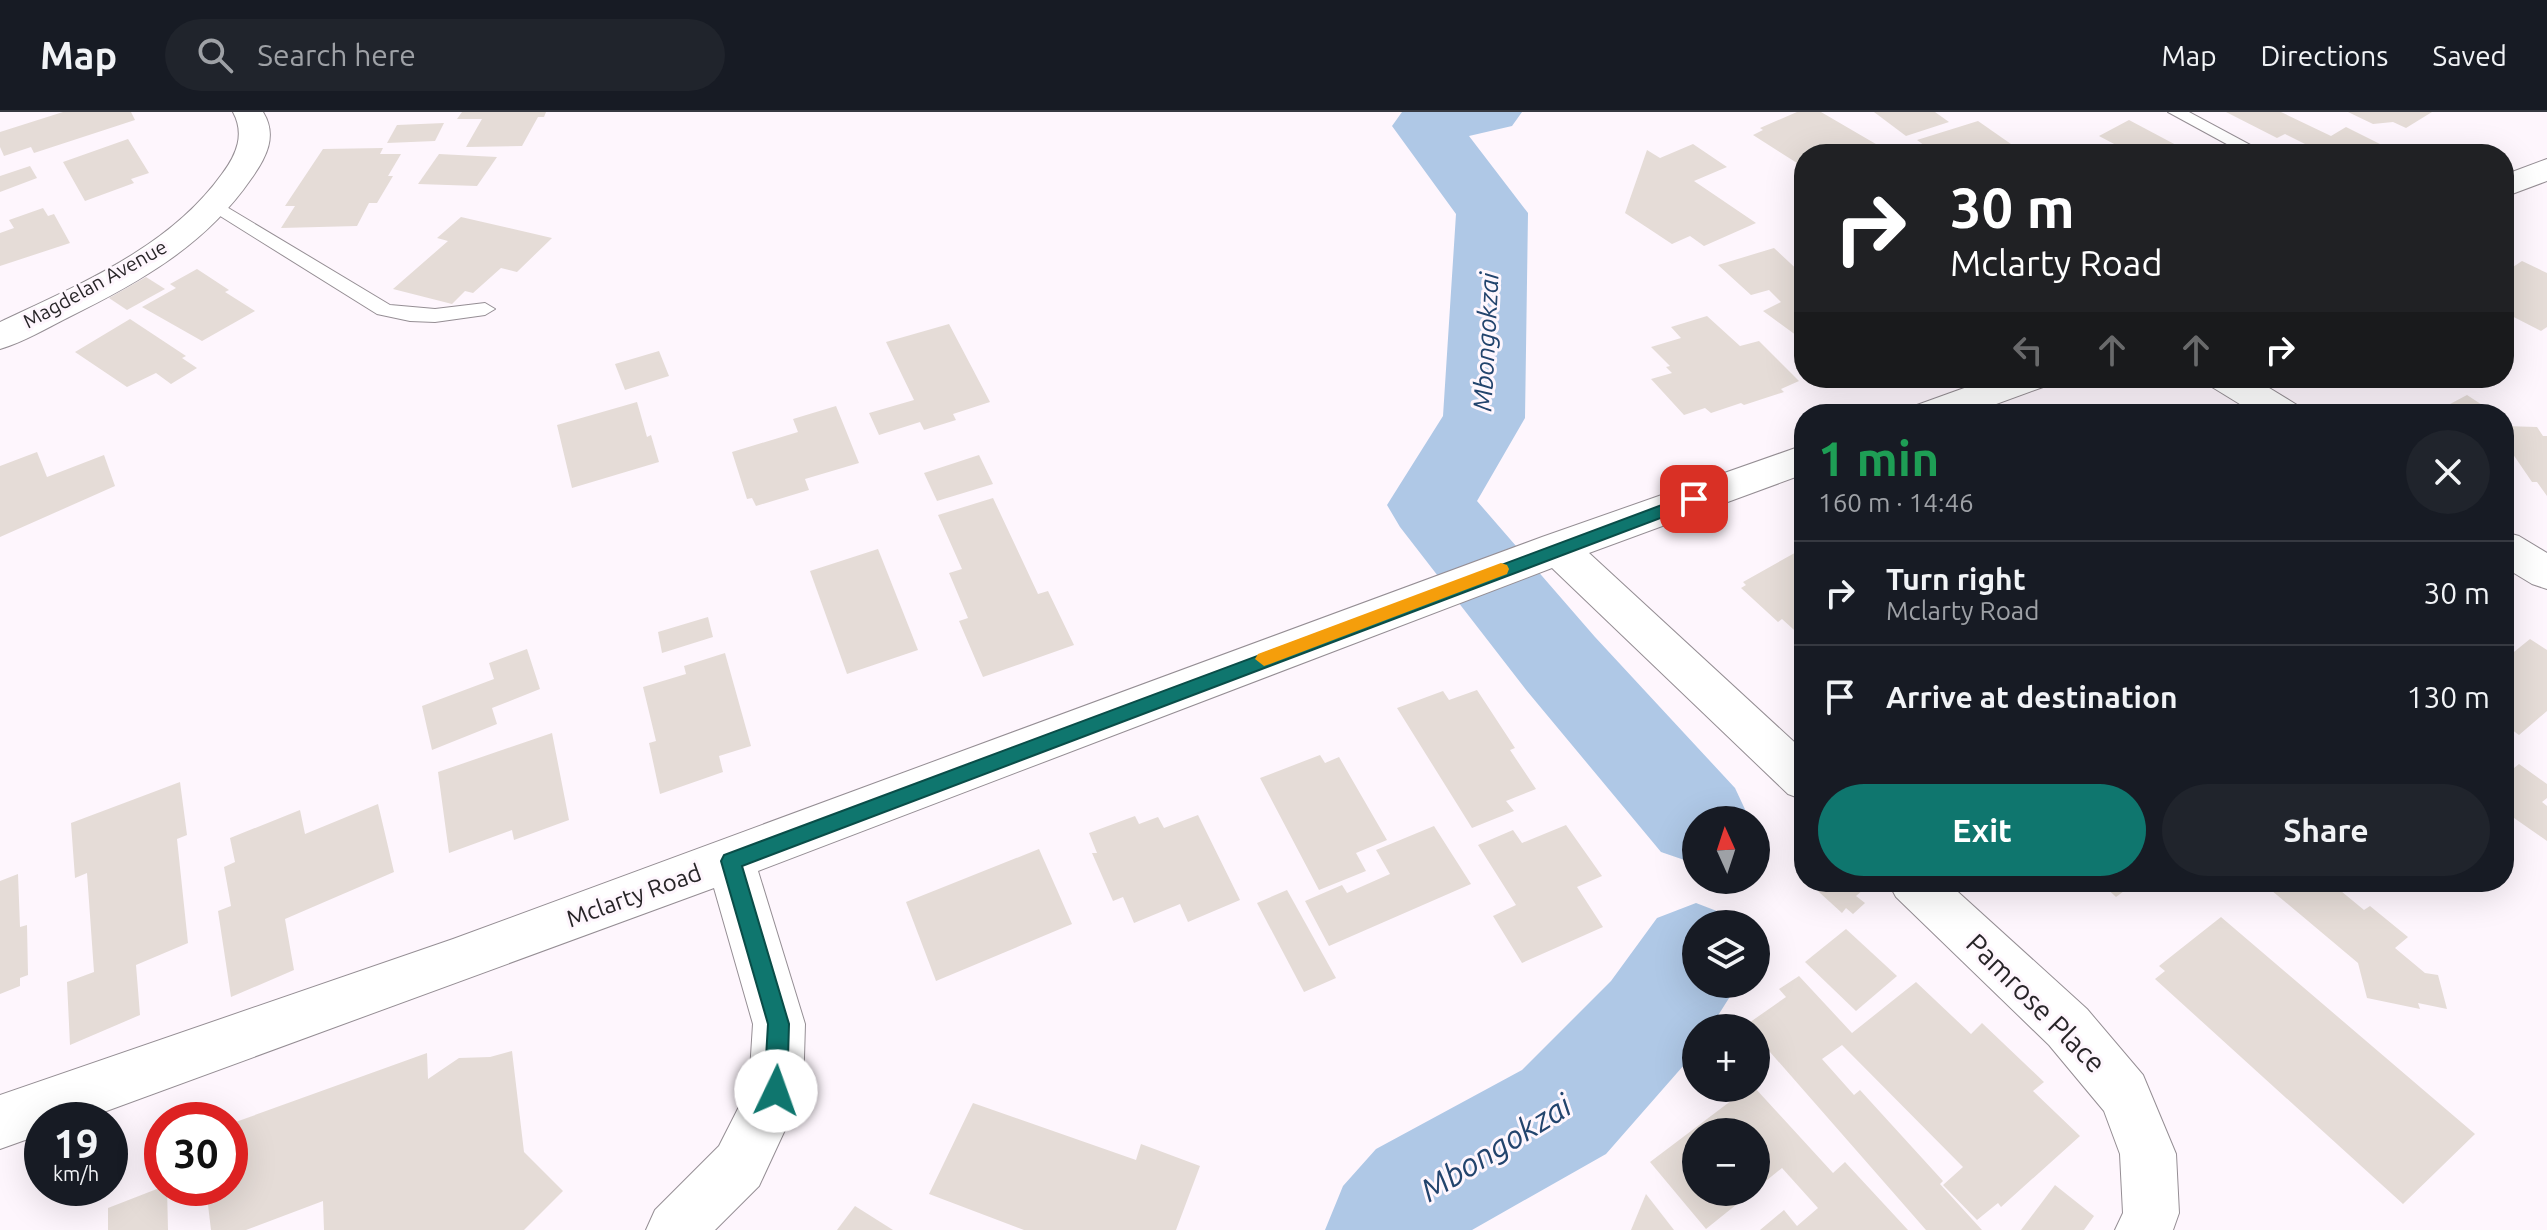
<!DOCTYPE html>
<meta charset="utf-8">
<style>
body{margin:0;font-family:Ubuntu,sans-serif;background:#20242c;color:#f1f3f6;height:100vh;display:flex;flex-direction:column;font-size:30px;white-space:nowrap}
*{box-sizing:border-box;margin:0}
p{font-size:26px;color:#9ea1a6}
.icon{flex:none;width:44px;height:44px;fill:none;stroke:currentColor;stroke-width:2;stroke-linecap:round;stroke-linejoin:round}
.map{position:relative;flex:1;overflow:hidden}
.side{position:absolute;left:1794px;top:292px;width:720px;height:488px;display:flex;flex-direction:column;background:#171b24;border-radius:32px;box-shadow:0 8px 32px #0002}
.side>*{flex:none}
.guide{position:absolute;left:1794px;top:32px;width:720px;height:244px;border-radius:32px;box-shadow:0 8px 32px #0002;background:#202124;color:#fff;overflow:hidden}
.needle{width:52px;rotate:357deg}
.controls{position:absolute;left:1682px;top:694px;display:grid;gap:16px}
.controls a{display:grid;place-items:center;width:88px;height:88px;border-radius:50%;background:#171b24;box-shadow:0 8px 32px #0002;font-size:40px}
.speed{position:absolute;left:24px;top:990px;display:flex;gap:16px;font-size:40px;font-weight:700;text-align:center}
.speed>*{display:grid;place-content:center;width:104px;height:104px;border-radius:50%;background:#171b24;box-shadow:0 8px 32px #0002;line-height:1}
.speed small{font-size:20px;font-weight:400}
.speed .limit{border:12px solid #d22;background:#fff;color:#111}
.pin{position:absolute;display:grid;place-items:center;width:68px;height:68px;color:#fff;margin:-34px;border-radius:16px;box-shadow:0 4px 12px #0006}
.me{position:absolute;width:88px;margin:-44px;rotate:3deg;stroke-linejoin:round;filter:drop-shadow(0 0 6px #0008)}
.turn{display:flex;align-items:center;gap:28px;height:168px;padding:0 24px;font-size:36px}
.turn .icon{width:104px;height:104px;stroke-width:2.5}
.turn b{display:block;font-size:56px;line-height:68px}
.lanes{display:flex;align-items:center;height:76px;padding:0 24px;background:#0003;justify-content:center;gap:40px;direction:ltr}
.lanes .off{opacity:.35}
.round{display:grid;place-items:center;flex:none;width:84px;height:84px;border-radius:42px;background:#20242c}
.summary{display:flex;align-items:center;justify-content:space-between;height:136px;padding:0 24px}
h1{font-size:48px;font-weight:700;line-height:60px;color:#1e9e55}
.action{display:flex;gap:16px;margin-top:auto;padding:16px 24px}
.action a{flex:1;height:92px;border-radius:48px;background:#0f766e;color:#fff;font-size:32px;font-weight:700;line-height:92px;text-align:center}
.action a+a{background:#20242c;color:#f1f3f6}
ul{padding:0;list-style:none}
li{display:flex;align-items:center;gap:24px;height:104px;padding:0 24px;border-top:2px solid #363941}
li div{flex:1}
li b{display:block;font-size:30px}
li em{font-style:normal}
header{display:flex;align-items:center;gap:48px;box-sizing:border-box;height:112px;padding:0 40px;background:#171b24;border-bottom:2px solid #363941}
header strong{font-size:38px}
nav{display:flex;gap:44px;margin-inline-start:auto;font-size:28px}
.search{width:560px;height:72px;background:#20242c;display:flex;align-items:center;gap:20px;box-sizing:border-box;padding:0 28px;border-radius:44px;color:#9ea1a6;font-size:30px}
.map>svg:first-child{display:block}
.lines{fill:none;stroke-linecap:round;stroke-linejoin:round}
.river{fill:#afc8e6;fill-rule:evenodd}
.building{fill:#e5dcd7}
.service-casing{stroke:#958e94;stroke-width:2}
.minor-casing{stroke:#958e94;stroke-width:2}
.service{fill:#fff;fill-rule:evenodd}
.minor{fill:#fff;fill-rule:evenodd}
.route{fill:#0f766e;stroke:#0a4d48;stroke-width:2}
.slow{fill:#f59e0b}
.labels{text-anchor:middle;stroke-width:6;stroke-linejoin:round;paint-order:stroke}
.far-street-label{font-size:20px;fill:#282528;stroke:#fef6fd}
.street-label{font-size:24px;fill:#282528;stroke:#fef6fd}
.water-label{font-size:26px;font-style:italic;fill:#22446d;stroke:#fef6fd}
.near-street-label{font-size:28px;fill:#282528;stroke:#fef6fd}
.near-water-label{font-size:32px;font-style:italic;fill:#22446d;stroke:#fef6fd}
</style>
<header>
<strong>Map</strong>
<div class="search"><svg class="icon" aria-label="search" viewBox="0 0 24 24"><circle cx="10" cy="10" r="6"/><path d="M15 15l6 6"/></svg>Search here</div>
<nav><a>Map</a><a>Directions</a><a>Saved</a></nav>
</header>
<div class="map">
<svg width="2547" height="1118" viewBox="0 0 2547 1118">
<rect width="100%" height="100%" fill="#fef6fd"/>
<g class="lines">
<g class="river">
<polygon points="1402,0 1522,0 1512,14 1469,24 1528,101 1525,306 1477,389 1595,525 1735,676 1750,708 1696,708 1696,752 1661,740 1527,579 1400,415 1387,393 1443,304 1456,102 1392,14"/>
<polygon points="1696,791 1735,806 1738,812 1696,812 1696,872 1738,872 1710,916 1696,916 1696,938 1691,945 1606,1042 1472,1118 1325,1118 1343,1074 1376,1037 1522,958 1611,869 1657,806"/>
</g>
</g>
<g class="building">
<polygon points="63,0 131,0 135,8 34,41 31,35 4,44 0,35 0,20"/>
<polygon points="462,0 546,0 544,5 538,5 522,34 466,35 482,7 457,7"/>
<polygon points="1797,0 1821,0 1893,42 1804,42 1804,52 1797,51 1753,23 1763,18 1760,16"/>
<polygon points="1874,0 1935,0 1949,10 1906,24"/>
<polygon points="2226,0 2281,0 2331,24 2346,15 2400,42 2325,42 2285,22 2277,26"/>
<polygon points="2348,0 2432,0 2406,16 2393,10 2373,12"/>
<polygon points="2129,8 2193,42 2133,42 2099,24"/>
<polygon points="1978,9 2021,39 2012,42 1936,42 1917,28"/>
<polygon points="444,11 435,29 387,31 397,13"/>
<polygon points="128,27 149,61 131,67 134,71 85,89 63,50"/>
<polygon points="1693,32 1727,55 1694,69 1756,111 1704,134 1690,124 1672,132 1625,101 1647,38 1660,46"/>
<polygon points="383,36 380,42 401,42 388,64 393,64 377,91 369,91 357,114 281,116 295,94 285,94 323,37"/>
<polygon points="439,42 497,45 477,74 418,72"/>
<polygon points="30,54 37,66 0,80 0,64"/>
<polygon points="43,96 48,104 54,102 70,131 0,154 0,121 14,116 9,108"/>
<polygon points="461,105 552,126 517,160 501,156 473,181 465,179 452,192 393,177 448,129 437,126"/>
<polygon points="1774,136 1804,164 1804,229 1763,199 1781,190 1769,178 1751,183 1718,153"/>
<polygon points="2522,149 2547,161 2547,215 2541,219 2504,200 2504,161"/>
<polygon points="197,157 229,178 225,180 255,199 202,229 142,195 176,176 170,172"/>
<polygon points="146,165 165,177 127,198 109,186"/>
<polygon points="1707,204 1740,234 1759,229 1799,269 1781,277 1784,280 1744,293 1741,291 1711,301 1705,296 1684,303 1651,267 1672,261 1666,255 1670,254 1651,235 1681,226 1671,215"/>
<polygon points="130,207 186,244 182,246 197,256 171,272 156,261 127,275 75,240"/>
<polygon points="949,212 990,290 953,302 956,308 924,318 920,310 879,323 869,301 914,288 886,230"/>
<polygon points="659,239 669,264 625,278 615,252"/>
<polygon points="2467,283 2496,302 2442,302 2437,299"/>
<polygon points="637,290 647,325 651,323 659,350 572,376 557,313"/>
<polygon points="836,294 859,351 805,367 809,378 756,394 752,386 747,387 732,340 798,320 793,307"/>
<polygon points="2504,314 2537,315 2543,324 2547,324 2547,384 2537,370 2532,370 2504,329"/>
<polygon points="37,340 47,365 104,343 115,374 0,425 0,354"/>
<polygon points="979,343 993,372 937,389 924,361"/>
<polygon points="993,386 1038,482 1048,479 1074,533 983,565 959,509 968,506 949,461 962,457 938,403"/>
<polygon points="878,437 918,538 847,562 810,459"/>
<polygon points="1800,438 1804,442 1804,527 1782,507 1778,510 1741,476 1746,473 1743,470"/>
<polygon points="708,505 713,525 662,541 658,520"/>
<polygon points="2530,527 2547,538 2547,599 2519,623 2508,615 2504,619 2504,548"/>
<polygon points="527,537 540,577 492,596 497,612 432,638 422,594 494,567 489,551"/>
<polygon points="725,541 751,634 719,644 723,660 660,682 649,631 656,629 643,575 686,562 684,554"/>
<polygon points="1477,578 1515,636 1510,638 1536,677 1506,689 1514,699 1472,716 1397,596 1443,579 1449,588"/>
<polygon points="552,621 569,708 514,728 512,718 449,741 438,660"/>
<polygon points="1320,643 1325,651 1339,645 1387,728 1356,741 1366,759 1319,778 1260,666"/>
<polygon points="2519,652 2547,672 2547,686 2542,690 2547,694 2547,729 2504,699 2504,664"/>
<polygon points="180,670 187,723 177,727 188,831 136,853 140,903 70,933 67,870 94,860 87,761 75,766 71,711"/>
<polygon points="378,692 394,760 285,807 294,858 231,885 218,799 231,794 224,755 235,750 230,726 300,698 305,722"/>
<polygon points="1198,703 1240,788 1188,810 1180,792 1134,811 1123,785 1113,789 1092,741 1097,741 1089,721 1135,704 1139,712 1158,705 1164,716"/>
<polygon points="1566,713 1602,764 1577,775 1603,815 1522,851 1493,804 1516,793 1478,733 1513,718 1522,731"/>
<polygon points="1434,714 1471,772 1329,834 1305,789 1342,773 1347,781 1390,762 1376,738"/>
<polygon points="1039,737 1072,812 936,869 906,790"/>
<polygon points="18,762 20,815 27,813 28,863 20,866 20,874 0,882 0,769"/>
<polygon points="1808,770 1872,770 1856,784 1865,791 1853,802 1846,796 1842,801"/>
<polygon points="2100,770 2136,770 2116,785"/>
<polygon points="2268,770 2330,770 2364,798 2370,794 2408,825 2395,836 2425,861 2438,863 2447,897 2418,891 2420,897 2367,886 2358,851 2265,773"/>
<polygon points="1287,778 1336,866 1304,880 1257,791"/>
<polygon points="2221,805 2475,1022 2403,1092 2155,867 2165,859 2159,854"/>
<polygon points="1846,817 1897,864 1856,899 1805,850"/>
<polygon points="1799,864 1852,921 1916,870 1971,922 1982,911 2044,970 2033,979 2080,1024 2001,1095 1998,1091 1977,1108 1943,1073 1963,1055 1842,933 1822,947 1854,983 1860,978 1943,1069 1940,1072 1982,1118 1926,1118 1756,924 1756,916 1746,913 1786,885 1779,877"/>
<polygon points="512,939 524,1040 563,1079 524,1118 324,1118 323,1089 246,1118 211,1118 206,1076 230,1076 230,1012 427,941 428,967 459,946 490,945"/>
<polygon points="1748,976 1755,976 1833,1061 1845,1050 1908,1118 1760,1118 1784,1098 1797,1114 1818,1096 1782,1056 1756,1077 1756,1020 1696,1020 1696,1080 1752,1080 1706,1117 1650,1050"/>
<polygon points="973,991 1136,1048 1141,1032 1200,1054 1176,1118 1024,1118 929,1082"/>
<polygon points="2055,1073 2094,1104 2084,1118 2021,1118"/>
<polygon points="162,1075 167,1076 168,1118 108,1118 108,1096"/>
<polygon points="1646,1082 1674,1118 1631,1118"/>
<polygon points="855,1094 893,1118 837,1118"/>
</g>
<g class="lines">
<g class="service-casing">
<g id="service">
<polygon points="2168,0 2189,0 2267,42 2245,42"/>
<polygon points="215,88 390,193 435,197 485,191 495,197 485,203 435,210 410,209 377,202 209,97 206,93 209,89"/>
</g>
</g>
<g class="minor-casing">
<g id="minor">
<path d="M233 0H263C278 24 266 46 251 67 205 134 138 171 67 206 45 217 24 230 0 237V210C80 172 169 136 222 62 237 42 245 22 233 0Z"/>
<polygon points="2547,47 2547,69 2504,85 2504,63"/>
<polygon points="1992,266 2049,266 2043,275 1969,302 1911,302 1917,293"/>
<polygon points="2206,266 2253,266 2297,293 2303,302 2256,302 2212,275"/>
<polygon points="1804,333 1804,362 1589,441 1804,639 1804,688 1788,682 1552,456 758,759 805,912 803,979 759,1074 715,1118 646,1118 655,1098 719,1034 749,975 753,912 714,776 82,1008 42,1008 42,1022 0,1037 0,983 453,827 1542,425"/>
<polygon points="2504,420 2519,424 2547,441 2547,477 2532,472 2504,455"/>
<polygon points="1888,770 1947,770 2087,897 2143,963 2176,1042 2179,1101 2173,1118 2115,1118 2123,1101 2120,1042 2104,999 2049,933 1896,785"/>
</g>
</g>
<use href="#service" class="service"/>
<use href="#minor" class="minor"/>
</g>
<polygon class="route" points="1694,381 1702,387 1700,391 742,754 789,912 787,979 783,987 776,990 768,987 764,979 768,912 721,749 724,743"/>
<polygon class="slow" points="1501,451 1507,453 1509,457 1507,462 1270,552 1264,554 1255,547 1258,542"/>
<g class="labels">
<g class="far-street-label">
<text transform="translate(95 172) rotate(-29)" y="7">Magdelan Avenue</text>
</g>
<g class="street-label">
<text transform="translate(634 784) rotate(-20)" y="8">Mclarty Road</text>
</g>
<g class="water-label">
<text transform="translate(1486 230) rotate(-87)" y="9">Mbongokzai</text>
</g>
<g class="near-street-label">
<text transform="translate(2036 891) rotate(45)" y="10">Pamrose Place</text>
</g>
<g class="near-water-label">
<text transform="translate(1496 1036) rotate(-32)" y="11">Mbongokzai</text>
</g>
</g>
</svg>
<div class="controls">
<a><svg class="needle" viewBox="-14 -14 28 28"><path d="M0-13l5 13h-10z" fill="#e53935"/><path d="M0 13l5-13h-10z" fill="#9ea1a6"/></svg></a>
<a><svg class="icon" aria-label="layers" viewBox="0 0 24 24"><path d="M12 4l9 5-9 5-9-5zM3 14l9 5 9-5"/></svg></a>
<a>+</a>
<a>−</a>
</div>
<div class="speed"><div>19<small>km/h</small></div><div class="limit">30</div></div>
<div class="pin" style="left:1694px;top:387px;background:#d93025"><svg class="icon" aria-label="arrive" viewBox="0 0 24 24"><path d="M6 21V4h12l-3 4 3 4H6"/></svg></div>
<svg class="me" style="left:776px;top:979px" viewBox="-20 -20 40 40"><circle r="19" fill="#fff"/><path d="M0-13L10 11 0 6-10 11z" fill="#0f766e"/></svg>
<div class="guide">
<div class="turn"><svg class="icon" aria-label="right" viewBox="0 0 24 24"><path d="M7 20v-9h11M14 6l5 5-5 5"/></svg><div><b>30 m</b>Mclarty Road</div></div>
<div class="lanes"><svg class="icon off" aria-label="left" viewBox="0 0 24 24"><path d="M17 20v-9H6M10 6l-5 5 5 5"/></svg><svg class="icon off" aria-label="ahead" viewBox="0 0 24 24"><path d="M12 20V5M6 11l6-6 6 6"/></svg><svg class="icon off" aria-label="ahead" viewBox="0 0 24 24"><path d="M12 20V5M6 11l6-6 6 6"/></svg><svg class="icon" aria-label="right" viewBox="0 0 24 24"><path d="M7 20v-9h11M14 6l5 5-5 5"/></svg></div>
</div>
<section class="side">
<div class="summary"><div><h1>1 min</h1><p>160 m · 14:46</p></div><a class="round"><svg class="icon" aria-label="close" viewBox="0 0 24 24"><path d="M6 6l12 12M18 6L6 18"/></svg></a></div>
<ul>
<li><svg class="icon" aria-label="right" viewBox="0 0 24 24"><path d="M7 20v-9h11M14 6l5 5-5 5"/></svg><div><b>Turn right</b><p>Mclarty Road</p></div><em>30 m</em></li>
<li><svg class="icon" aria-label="arrive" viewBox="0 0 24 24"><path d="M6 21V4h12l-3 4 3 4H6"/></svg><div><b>Arrive at destination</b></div><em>130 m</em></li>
</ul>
<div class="action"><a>Exit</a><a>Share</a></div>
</section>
</div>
